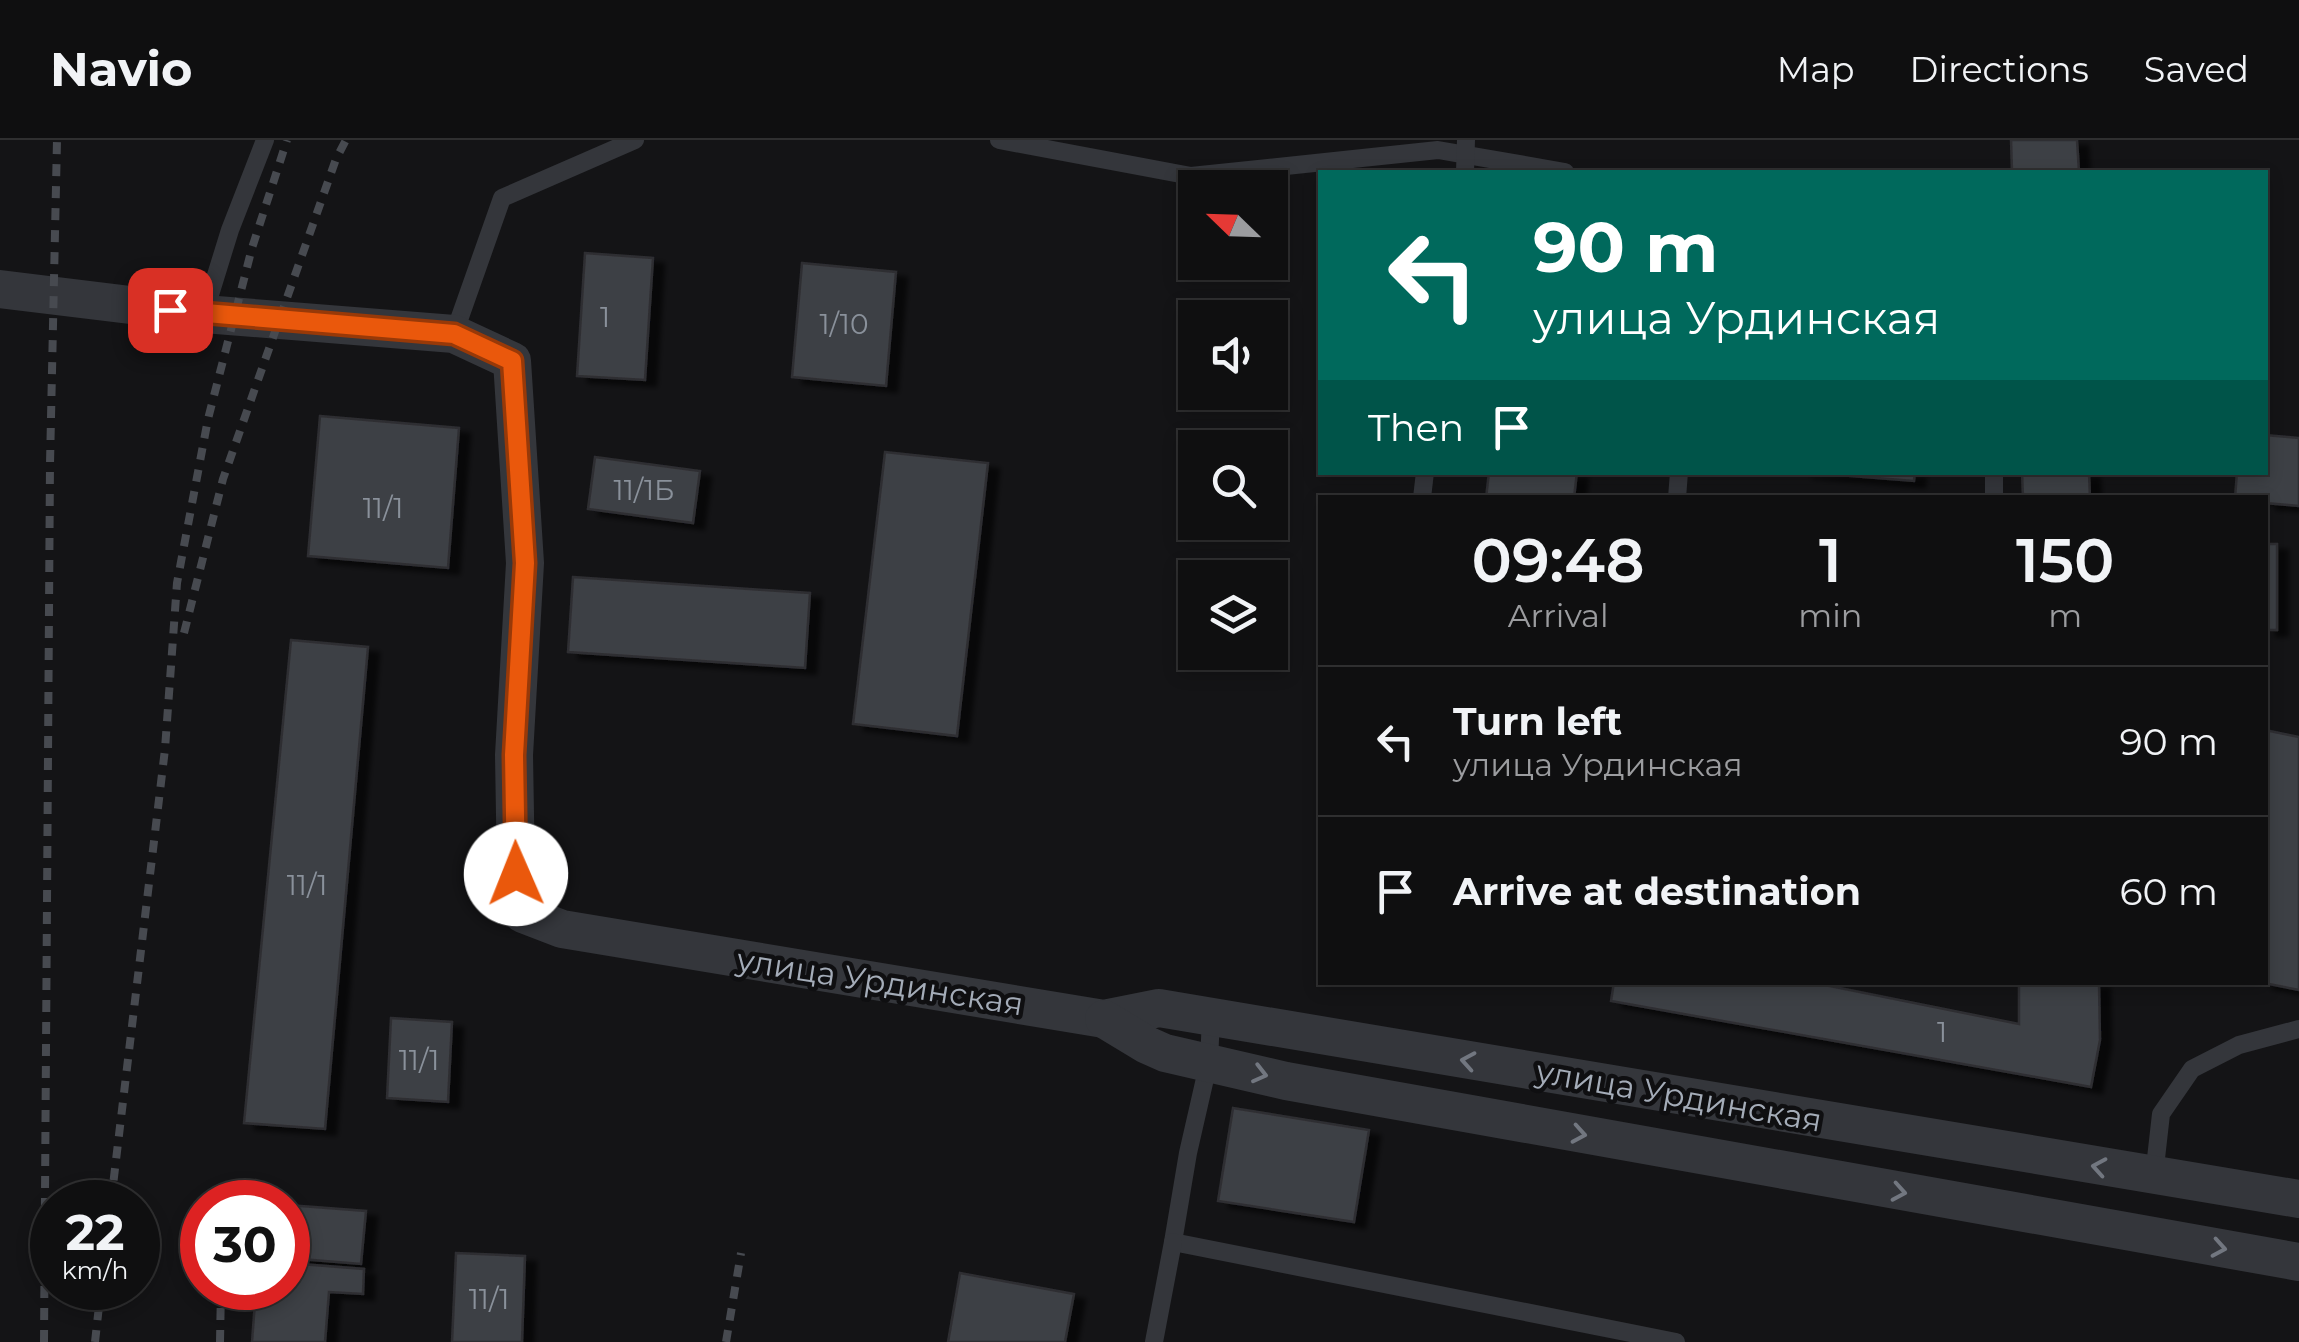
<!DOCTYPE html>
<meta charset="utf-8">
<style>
body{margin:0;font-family:Montserrat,sans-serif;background:#1d1d1e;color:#f1f3f6;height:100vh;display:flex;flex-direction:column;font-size:38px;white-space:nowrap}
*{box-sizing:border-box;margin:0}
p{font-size:32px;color:#9b9c9f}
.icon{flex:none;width:55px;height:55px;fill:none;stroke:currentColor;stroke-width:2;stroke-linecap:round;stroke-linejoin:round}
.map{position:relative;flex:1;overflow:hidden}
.drawer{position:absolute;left:1318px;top:355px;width:950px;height:490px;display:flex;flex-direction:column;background:#0f0f10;border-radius:0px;box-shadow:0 5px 15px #0003,0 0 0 2px #2f2f30}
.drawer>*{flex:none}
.top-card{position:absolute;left:1318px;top:30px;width:950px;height:305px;border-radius:0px;box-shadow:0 5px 15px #0003,0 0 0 2px #2f2f30;background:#00695c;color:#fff;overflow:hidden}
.needle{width:65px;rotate:293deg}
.controls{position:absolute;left:1178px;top:30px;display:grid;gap:20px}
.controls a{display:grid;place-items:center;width:110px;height:110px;border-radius:0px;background:#0f0f10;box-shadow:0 5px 15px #0003,0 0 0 2px #2f2f30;font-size:50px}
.speed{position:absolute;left:30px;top:1040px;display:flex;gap:20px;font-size:50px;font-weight:700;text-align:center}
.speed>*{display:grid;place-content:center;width:130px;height:130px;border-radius:50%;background:#0f0f10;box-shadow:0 5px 15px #0003,0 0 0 2px #2f2f30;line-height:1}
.speed small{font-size:25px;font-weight:400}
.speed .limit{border:15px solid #d22;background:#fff;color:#111}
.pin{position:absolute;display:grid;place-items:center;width:85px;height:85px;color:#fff;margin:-42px;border-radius:20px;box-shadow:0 5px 15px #0006}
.me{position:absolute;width:110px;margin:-55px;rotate:359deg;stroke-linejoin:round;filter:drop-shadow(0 0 8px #0008)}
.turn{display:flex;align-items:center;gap:35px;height:210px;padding:0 50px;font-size:45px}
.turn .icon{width:130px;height:130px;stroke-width:2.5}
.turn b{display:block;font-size:70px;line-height:85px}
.then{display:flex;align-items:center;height:95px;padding:0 50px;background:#0003;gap:20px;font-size:38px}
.eta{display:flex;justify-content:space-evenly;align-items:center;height:170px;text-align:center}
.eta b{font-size:60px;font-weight:600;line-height:70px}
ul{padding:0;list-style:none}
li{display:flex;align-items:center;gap:30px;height:150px;padding:0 50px;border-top:2px solid #2f2f30}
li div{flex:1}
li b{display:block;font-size:38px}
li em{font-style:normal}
header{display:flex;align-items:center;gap:60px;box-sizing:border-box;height:140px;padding:0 50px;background:#0f0f10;border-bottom:2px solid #2f2f30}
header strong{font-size:48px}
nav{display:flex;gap:55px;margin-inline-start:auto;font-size:35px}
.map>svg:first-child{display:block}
.building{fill:#3e3f44;stroke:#2e2e32;stroke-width:2.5;filter:url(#shadow)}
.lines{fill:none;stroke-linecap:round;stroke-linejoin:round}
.lane{stroke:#34363b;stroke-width:18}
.street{stroke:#34363b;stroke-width:38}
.rail{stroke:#474a50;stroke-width:8;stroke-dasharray:12 10;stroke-linecap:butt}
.oneway{stroke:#727780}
.route-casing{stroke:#983908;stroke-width:25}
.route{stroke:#ea580c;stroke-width:18}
.labels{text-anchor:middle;stroke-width:9;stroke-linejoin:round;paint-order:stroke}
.number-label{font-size:28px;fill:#8a919b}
.street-label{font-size:32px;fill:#a4acb8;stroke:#0f0f11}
</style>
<header>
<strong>Navio</strong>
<nav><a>Map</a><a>Directions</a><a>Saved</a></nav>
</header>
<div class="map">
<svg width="2299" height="1202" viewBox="0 0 2299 1202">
<defs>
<filter id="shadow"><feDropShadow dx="11" dy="6" stdDeviation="2.5" flood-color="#0009"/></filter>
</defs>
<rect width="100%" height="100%" fill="#141416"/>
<g class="building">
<polygon points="2011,0 2077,0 2079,32 2012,32"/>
<polygon points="585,113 653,118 645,240 577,236"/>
<polygon points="802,123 896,132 886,246 792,237"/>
<polygon points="320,276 459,288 448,428 308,416"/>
<polygon points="2265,295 2299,298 2299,366 2265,363 2265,358 2235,358 2237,332 2265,332"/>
<polygon points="885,312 988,323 957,596 853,584"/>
<polygon points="595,317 700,331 693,383 588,369"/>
<polygon points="1489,332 1577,332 1574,358 1486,358"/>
<polygon points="1800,332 1915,332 1914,341"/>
<polygon points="2022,332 2089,332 2090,358 2023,358"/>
<rect x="2265" y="404" width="12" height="86"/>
<polygon points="573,437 810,453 805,528 568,512"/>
<polygon points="291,500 368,507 325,989 244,983"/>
<polygon points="2265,590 2299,597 2299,850 2259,842 2265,842"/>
<polygon points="1614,842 1810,842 2019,884 2019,842 2099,842 2100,900 2091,947 1611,861"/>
<polygon points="391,878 452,882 448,962 387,958"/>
<polygon points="1233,968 1369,990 1354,1082 1218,1061"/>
<polygon points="288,1065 366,1071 361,1124 288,1118"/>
<polygon points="456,1113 525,1116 522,1202 452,1202"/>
<polygon points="288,1123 364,1129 363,1154 329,1152 325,1202 252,1202 256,1148 288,1148"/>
<polygon points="960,1133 1074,1154 1065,1202 948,1202"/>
</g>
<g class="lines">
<g class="lane">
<polyline points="999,0 1191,36 1438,10 1565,32"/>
<polyline points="1465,32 1466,0"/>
<polyline points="204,174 230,90 265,0"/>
<polyline points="454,194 502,58 635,0"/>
<polyline points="1994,332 1994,358"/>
<polyline points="1422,358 1425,332"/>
<polyline points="1677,358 1679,332"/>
<polyline points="1211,878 1209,921 1188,1013 1173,1102 1676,1202"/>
<polyline points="2154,1036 2161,974 2192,929 2239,905 2299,889"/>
<polyline points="1154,1202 1173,1102"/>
</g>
<g class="street">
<polyline points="0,149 204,174 454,194 512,221 525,423 514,615 516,734 523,774 562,789 1104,879 1159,868 2299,1059"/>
<polyline points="1104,879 1147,905 1165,913 1286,941 2299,1122"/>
</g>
<g class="rail">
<polyline points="184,493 223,339 336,19 346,0"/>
<polyline points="111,1062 165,609 177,443 208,279 252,108 287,0"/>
<polyline points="44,1202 50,324 57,0"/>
<polyline points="95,1202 101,1148"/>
<polyline points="220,1202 221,1148"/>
<polyline points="726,1202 741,1113"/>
</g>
</g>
<defs><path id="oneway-chevron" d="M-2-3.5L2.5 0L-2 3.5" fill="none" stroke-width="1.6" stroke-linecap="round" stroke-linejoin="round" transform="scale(2.5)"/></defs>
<g class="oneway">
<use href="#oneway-chevron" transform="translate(1468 921) rotate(-170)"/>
<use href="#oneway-chevron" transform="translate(1260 934) rotate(14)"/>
<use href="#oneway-chevron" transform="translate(1579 994) rotate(10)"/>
<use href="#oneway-chevron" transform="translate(2099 1027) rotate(-170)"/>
<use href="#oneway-chevron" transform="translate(1899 1052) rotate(10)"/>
<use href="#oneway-chevron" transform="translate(2219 1108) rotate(10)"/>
</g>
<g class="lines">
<g class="route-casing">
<polyline id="route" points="170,170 454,194 512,221 525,423 514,615 516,734"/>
</g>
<use href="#route" class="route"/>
</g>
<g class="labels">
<g class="number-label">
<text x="605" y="187">1</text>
<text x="844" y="194">1/10</text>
<text x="644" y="360">11/1Б</text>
<text x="383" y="378">11/1</text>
<text x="307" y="755">11/1</text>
<text x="1942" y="902">1</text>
<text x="419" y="930">11/1</text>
<text x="489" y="1169">11/1</text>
</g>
<g class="street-label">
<text transform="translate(880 842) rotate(9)" y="11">улица Урдинская</text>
<text transform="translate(1679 956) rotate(10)" y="11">улица Урдинская</text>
</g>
</g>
</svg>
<div class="controls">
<a><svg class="needle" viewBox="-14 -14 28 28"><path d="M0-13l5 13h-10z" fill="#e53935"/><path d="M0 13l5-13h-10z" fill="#9b9c9f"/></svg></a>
<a><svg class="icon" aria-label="sound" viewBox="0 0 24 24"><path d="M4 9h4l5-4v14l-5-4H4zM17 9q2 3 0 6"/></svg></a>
<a><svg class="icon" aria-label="search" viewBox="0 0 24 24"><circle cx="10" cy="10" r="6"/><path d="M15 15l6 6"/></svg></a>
<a><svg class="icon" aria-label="layers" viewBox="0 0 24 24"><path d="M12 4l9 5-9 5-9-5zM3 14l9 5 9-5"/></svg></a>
</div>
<div class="speed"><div>22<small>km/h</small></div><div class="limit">30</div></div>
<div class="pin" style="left:170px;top:170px;background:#d93025"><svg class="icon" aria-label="arrive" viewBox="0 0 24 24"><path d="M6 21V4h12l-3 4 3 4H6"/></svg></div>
<svg class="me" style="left:516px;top:734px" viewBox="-20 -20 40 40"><circle r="19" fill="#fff"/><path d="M0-13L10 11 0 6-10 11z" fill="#ea580c"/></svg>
<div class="top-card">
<div class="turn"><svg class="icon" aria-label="left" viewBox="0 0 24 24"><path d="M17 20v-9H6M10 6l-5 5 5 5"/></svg><div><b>90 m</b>улица Урдинская</div></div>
<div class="then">Then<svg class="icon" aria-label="arrive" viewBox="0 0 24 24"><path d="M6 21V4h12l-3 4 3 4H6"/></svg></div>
</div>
<section class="drawer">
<div class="eta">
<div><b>09:48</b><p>Arrival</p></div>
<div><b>1</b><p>min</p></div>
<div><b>150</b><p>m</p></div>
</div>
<ul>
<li><svg class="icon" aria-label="left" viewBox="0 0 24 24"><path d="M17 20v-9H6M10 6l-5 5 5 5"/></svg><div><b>Turn left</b><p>улица Урдинская</p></div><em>90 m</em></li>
<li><svg class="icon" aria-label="arrive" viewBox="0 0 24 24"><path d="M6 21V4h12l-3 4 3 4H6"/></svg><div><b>Arrive at destination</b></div><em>60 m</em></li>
</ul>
</section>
</div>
